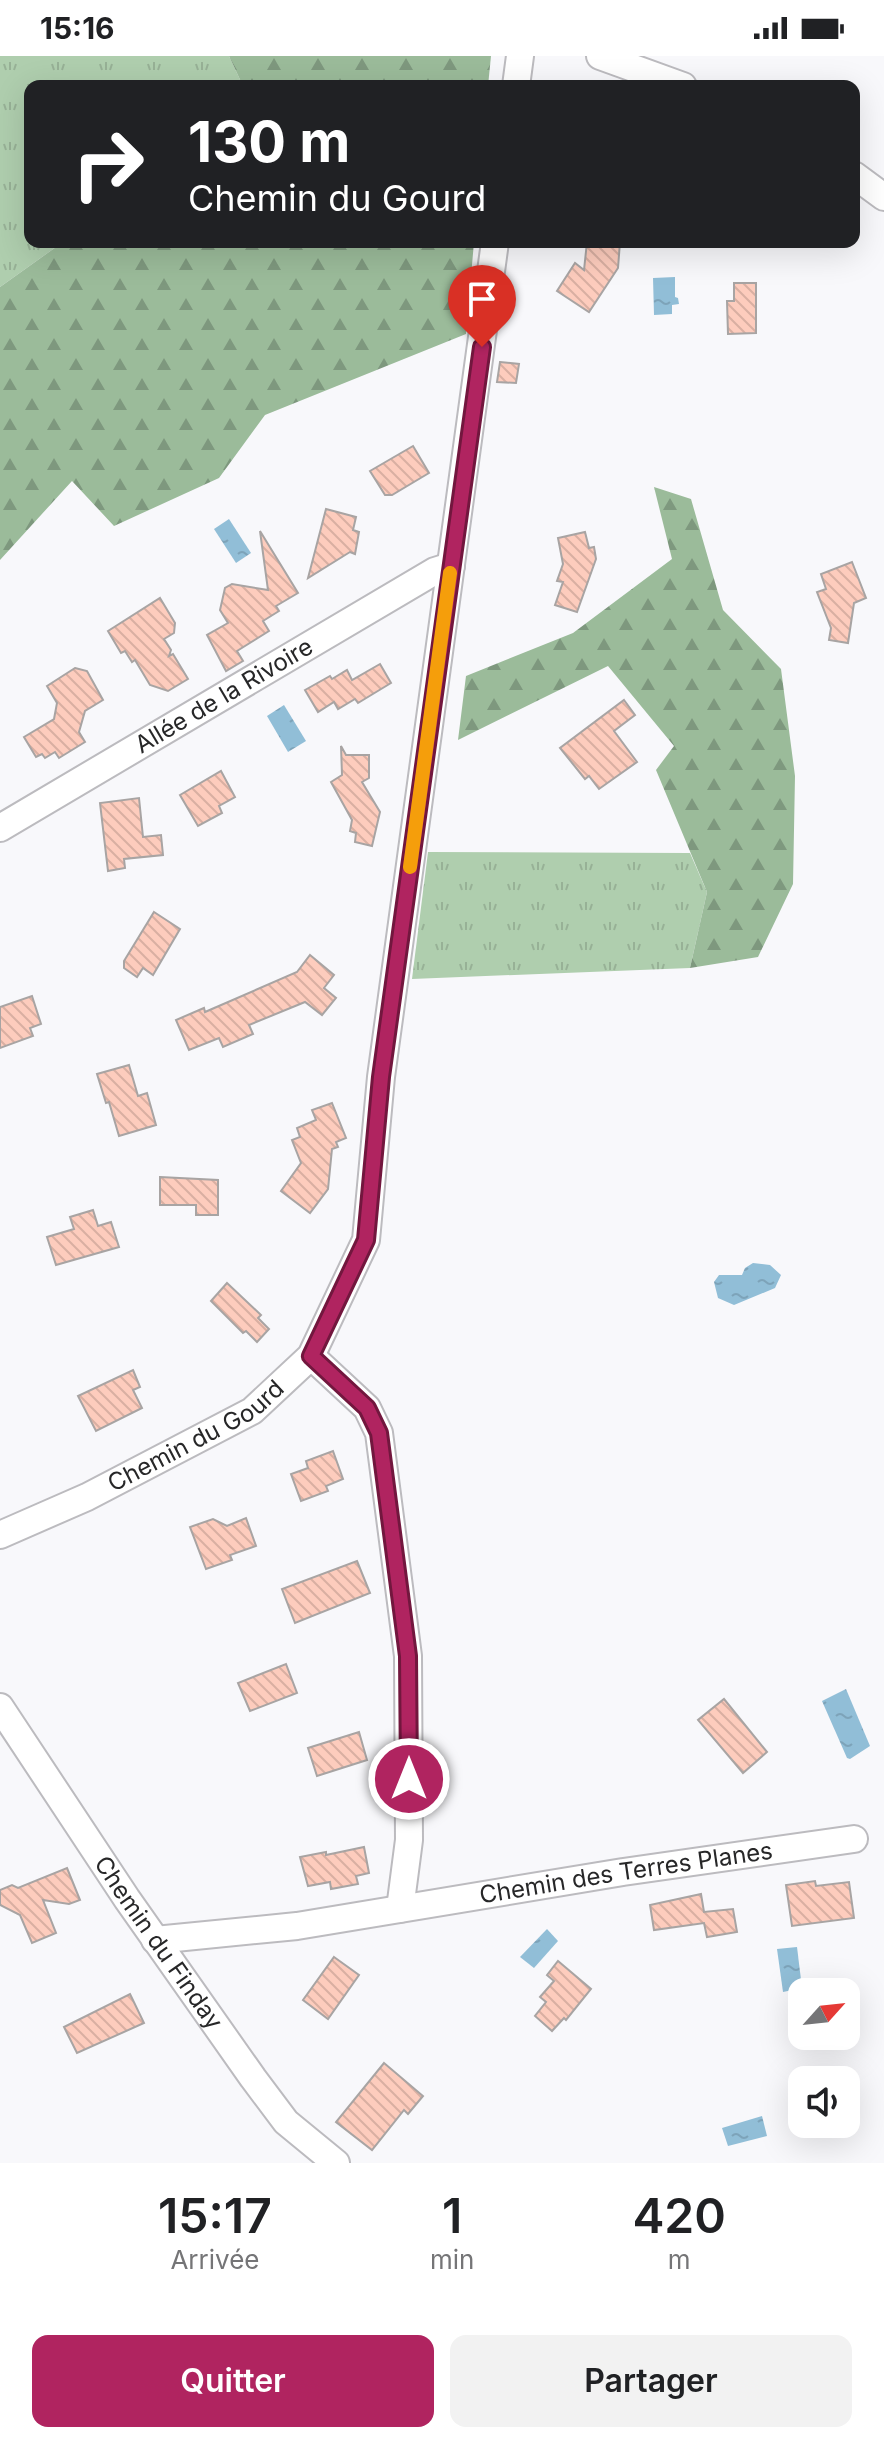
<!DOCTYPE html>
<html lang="fr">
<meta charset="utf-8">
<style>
body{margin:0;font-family:Inter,sans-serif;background:#f2f2f2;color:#202124;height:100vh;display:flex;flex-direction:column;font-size:30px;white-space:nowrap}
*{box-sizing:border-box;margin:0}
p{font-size:26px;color:#757577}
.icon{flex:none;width:44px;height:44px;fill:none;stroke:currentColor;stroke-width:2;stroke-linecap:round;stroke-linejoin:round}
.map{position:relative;height:2107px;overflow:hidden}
.panel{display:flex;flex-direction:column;background:#fff;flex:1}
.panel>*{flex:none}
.hud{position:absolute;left:24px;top:24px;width:836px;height:168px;border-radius:16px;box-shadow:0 8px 32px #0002;background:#202124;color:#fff;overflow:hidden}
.needle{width:52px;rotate:63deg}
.fabs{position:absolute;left:788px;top:1922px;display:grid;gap:16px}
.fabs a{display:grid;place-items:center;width:72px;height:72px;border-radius:16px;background:#fff;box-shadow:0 8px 32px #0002;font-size:40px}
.pin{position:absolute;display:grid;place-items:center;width:68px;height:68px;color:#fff;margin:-82px -34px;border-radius:50% 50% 50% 0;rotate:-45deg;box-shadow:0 0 8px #0007}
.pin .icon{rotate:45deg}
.me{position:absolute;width:88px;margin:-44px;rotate:0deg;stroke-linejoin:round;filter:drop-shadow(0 0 6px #0008)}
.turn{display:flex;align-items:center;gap:28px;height:168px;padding:0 32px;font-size:36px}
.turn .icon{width:104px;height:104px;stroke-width:2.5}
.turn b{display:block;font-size:56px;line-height:68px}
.eta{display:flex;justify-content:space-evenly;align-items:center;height:136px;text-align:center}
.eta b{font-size:48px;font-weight:600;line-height:56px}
.primary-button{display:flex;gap:16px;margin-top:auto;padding:16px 32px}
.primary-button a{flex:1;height:92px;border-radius:16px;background:#b02460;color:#fff;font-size:32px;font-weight:600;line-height:92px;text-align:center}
.primary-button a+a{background:#f2f2f2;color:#202124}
.status{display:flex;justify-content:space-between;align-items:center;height:56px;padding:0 40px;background:#fff;direction:ltr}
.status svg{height:22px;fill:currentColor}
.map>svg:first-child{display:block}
.grass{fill:url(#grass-tufts)}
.forest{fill:url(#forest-firs)}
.water{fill:url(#water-ripples)}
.building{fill:url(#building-back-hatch);stroke:#a8a4a3;stroke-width:2}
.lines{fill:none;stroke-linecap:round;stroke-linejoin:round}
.minor-casing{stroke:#bcbbbf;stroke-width:30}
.minor{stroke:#fff;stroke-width:26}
.route-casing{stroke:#72173e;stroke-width:20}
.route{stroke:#b02460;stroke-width:14}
.slow{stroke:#f59e0b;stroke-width:14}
.labels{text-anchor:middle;stroke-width:7;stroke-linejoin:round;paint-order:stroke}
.street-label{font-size:24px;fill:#272728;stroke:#f8f8fb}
</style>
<div class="status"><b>15:16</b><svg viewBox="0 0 49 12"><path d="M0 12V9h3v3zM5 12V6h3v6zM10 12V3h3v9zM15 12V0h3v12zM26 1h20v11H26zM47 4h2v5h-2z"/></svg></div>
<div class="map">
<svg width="884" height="2107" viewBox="0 0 884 2107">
<defs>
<pattern id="grass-tufts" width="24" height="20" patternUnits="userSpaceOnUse" patternTransform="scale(2)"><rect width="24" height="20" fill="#afceae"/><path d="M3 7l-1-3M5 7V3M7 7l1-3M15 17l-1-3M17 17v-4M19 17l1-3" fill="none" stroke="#97b196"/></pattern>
<pattern id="forest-firs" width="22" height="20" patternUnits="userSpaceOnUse" patternTransform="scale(2)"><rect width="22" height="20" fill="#9bbb9a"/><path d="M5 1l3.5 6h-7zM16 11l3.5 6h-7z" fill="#7e987e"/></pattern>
<pattern id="water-ripples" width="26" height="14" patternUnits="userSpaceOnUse" patternTransform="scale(2)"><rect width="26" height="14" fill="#91bed7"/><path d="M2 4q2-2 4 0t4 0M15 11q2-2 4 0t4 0" fill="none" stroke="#7da3b9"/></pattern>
<pattern id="building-back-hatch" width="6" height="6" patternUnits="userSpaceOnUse" patternTransform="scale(2)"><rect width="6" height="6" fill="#fdccbd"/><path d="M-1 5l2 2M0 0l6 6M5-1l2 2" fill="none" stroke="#d9afa2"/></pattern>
</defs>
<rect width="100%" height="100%" fill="#f8f8fb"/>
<g class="grass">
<polygon points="0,0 229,0 243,30 30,30 30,186 63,186 0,231"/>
<polygon points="428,796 690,797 707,836 690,912 412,923"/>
</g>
<g class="forest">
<polygon points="229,0 491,0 488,30 243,30"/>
<polygon points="63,186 474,186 466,278 265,359 219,422 114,470 72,425 0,504 0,231"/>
<polygon points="654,431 691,443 723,554 781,613 795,720 793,828 758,901 690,912 707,836 656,714 674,690 608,610 458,684 466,620 573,577 672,503"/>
</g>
<g class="water">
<polygon points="675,221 675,241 678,242 679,248 672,249 672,258 654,259 653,222"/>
<polygon points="229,463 251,497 236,507 214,473"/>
<polygon points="284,649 306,685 288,696 267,660"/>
<polygon points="753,1207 770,1209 781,1219 775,1232 734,1249 718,1242 714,1226 719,1219 742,1219 745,1212"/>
<polygon points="846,1633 870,1690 850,1703 847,1702 822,1645"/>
<polygon points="547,1873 558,1885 534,1912 520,1901"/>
<polygon points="797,1891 802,1932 783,1936 777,1893"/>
<polygon points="762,2060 767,2080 728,2090 722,2072"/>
</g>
<g class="building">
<polygon points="587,186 620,186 618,212 589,256 557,235 575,207 584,214"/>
<polygon points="734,227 756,227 756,277 728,278 727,245 734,245"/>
<polygon points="500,306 519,308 516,327 497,326"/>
<polygon points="413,390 429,417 392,439 385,439 370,415"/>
<polygon points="326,453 356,461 353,474 359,476 355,498 350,496 308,522"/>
<polygon points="260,475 298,537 276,550 279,555 263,565 269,575 237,595 243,605 226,615 207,579 228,567 220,554 225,532 232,528 268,534"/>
<polygon points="585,476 589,492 594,491 596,503 577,556 555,549 563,526 557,525 563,508 558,482"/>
<polygon points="852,506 866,542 854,547 848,587 829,584 831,572 817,536 826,533 821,518"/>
<polygon points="160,542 175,567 174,577 164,583 171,594 169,600 173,598 188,623 168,635 150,629 135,604 132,606 125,595 121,597 108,575"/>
<polygon points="380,608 391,627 358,647 355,643 338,653 334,646 318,656 305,634 330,620 332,623 347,614 352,624"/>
<polygon points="75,612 87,615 103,644 85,655 79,676 85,686 59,702 55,696 45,702 42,698 36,701 24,681 54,663 57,647 47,630"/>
<polygon points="624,644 635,659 614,675 637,706 599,733 589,720 585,723 560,692"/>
<polygon points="341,690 346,699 369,699 369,722 362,726 380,756 372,790 355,786 356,777 350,775 352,764 331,726 342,719"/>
<polygon points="221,715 235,741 219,750 222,757 198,770 180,739"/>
<polygon points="139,742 143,781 161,779 163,799 124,803 125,812 108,815 100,747"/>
<polygon points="154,856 180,873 153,919 143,912 137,921 124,912 124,905"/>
<polygon points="310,899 334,919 324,932 336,942 322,959 305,946 249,969 253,978 223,991 219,982 189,994 176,964 204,952 205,956 297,916"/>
<polygon points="32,940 41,968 30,972 33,980 0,992 0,951"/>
<polygon points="129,1009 138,1040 147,1037 156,1069 119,1080 109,1046 106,1047 97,1018"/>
<polygon points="332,1047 346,1082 336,1086 338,1091 332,1093 328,1133 310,1157 281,1135 301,1107 292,1084 300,1081 297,1072 316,1064 312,1054"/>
<polygon points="160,1121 218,1124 218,1159 196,1159 196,1149 160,1149"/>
<polygon points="93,1154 98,1170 111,1166 119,1191 56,1209 47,1181 74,1173 70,1161"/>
<polygon points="227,1227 261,1259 258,1262 269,1273 257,1286 246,1275 243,1277 211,1245"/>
<polygon points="133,1314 140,1331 133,1334 142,1352 96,1375 78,1340"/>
<polygon points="333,1395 343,1423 326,1430 328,1435 301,1445 291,1418 308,1412 306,1405"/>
<polygon points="246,1462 256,1490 230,1499 232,1504 206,1513 190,1471 213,1463 227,1470"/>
<polygon points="357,1505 370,1537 295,1567 282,1533"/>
<polygon points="286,1608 297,1637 250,1655 238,1627"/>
<polygon points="724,1643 767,1696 743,1717 698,1664"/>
<polygon points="359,1676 367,1704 317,1720 308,1692"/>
<polygon points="364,1791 369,1817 356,1820 358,1828 331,1833 330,1826 308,1830 300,1801 326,1796 326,1799"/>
<polygon points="67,1812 80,1844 69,1848 43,1844 56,1877 32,1887 20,1859 0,1849 0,1834 12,1829 18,1832"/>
<polygon points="815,1825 816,1830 849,1826 854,1862 792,1870 786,1829"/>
<polygon points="701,1838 704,1856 733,1853 737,1876 707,1881 704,1867 654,1874 650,1849"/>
<polygon points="334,1901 359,1919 328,1963 303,1944"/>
<polygon points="558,1905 591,1933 566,1964 564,1962 552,1975 535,1960 546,1946 540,1941 554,1925 547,1919"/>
<polygon points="130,1938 144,1967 77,1997 64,1971"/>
<polygon points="384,2007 423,2040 408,2058 404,2054 372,2094 336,2066"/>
</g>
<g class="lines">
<g class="minor-casing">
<g id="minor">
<polyline points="600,0 683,30"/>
<polyline points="516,30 520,0"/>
<polyline points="854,119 884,141"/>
<path id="s1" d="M0 772 435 515 451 510"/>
<polyline points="311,1300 367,1352 379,1377 408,1600 409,1784 400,1853"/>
<path id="s2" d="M0 1479 87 1441 252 1355 311 1300 366 1184 381 1021 495 186"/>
<path id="s3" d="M0 1651 127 1843 253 2022 286 2066 336 2107"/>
<path id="s4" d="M155 1884 297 1870 623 1816 854 1783"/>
</g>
</g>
<use href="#minor" class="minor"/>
</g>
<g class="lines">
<g class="route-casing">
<polyline id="route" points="409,1723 408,1600 379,1377 367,1352 311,1300 366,1184 381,1021 482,291"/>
</g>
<use href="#route" class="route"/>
<polyline class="slow" points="410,811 450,517"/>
</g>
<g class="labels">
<g class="street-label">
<text dy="8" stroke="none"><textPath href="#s1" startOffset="260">Allée de la Rivoire</textPath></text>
<text dy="8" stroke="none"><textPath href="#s2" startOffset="220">Chemin du Gourd</textPath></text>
<text dy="8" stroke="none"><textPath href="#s4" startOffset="476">Chemin des Terres Planes</textPath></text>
<text dy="8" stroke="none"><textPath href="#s3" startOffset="284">Chemin du Finday</textPath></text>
</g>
</g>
</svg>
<div class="fabs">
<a><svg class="needle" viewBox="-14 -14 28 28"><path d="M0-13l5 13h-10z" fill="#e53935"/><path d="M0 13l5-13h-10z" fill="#757577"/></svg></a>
<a><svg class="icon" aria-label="sound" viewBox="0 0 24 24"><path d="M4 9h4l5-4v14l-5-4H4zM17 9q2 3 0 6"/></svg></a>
</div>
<div class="pin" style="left:482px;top:291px;background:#d93025"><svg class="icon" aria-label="arrive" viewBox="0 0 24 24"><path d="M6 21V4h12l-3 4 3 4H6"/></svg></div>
<svg class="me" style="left:409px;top:1723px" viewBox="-20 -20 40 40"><circle r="17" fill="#b02460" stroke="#fff" stroke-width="3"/><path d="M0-11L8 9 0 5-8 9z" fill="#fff"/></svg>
<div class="hud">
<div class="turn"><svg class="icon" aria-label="right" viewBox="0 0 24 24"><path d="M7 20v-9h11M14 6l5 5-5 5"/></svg><div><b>130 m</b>Chemin du Gourd</div></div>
</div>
</div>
<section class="panel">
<div class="eta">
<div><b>15:17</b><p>Arrivée</p></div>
<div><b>1</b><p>min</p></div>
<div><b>420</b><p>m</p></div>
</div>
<div class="primary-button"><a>Quitter</a><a>Partager</a></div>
</section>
